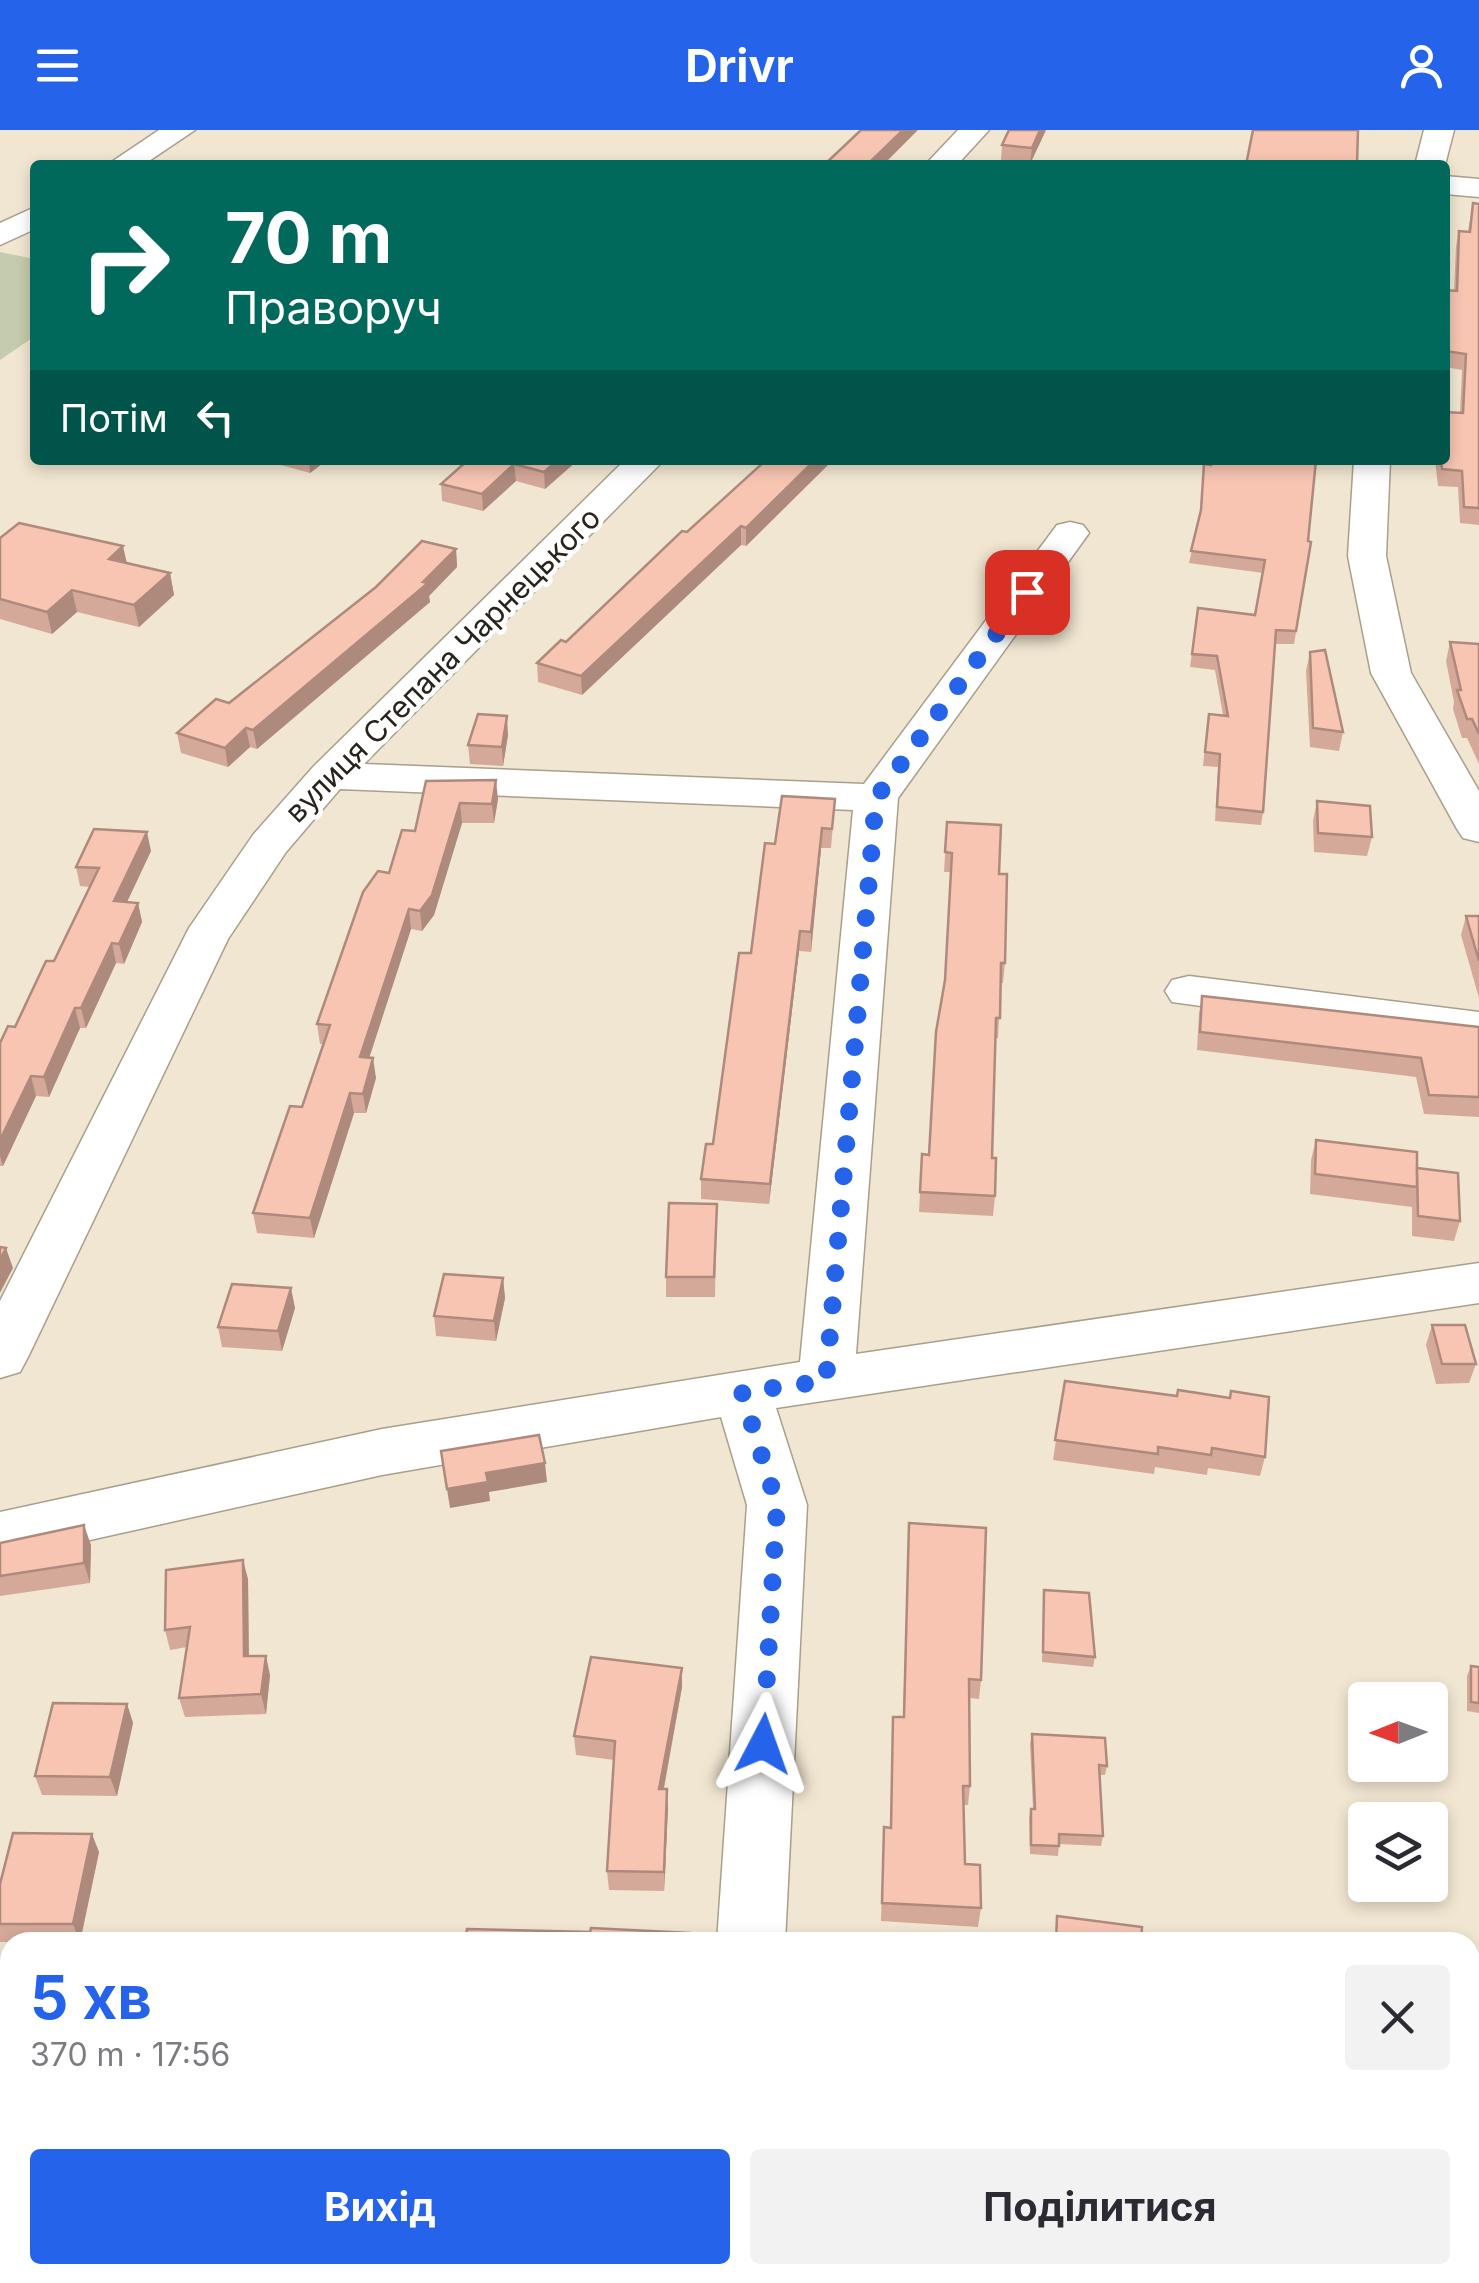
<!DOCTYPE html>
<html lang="uk">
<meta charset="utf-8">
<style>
body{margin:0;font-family:Inter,sans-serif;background:#f2f2f3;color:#2b2b33;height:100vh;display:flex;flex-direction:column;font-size:38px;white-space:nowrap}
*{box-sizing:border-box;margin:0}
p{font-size:32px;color:#7c7c81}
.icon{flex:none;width:55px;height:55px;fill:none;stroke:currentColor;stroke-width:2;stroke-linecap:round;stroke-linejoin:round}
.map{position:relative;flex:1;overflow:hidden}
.details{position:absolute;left:0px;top:1802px;width:1480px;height:352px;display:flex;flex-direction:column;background:#fff;border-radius:30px 30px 0 0;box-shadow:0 5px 15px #0003}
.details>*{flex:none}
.hud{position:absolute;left:30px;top:30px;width:1420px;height:305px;border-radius:10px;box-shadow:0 5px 15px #0003;background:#00695c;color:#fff;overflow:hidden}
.needle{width:65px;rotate:269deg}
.controls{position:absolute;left:1348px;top:1552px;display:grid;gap:20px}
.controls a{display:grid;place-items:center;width:100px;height:100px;border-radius:10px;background:#fff;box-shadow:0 5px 15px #0003;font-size:50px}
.pin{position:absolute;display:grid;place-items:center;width:85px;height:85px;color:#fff;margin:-42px;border-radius:20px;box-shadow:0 5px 15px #0006}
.me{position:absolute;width:110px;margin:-55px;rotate:4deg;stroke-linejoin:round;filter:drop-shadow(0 0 8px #0008)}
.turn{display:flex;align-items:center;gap:35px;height:210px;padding:0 30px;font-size:45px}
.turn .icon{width:130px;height:130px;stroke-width:2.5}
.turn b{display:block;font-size:70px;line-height:85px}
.then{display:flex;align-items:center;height:95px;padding:0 30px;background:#0003;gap:20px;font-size:38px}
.round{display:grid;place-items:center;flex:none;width:105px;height:105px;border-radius:10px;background:#f2f2f3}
.summary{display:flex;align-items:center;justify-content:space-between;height:170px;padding:0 30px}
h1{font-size:60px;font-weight:700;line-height:75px;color:#2563eb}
.action{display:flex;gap:20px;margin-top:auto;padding:20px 30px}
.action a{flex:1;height:115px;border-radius:10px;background:#2563eb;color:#fff;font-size:40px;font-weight:700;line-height:115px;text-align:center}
.action a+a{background:#f2f2f3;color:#2b2b33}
header{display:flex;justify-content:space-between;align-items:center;height:130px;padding:0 30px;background:#2563eb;color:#fff;font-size:45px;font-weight:700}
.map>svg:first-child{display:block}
.green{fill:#c5ccad}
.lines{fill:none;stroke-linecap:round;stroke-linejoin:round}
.minor-casing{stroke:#a99f8b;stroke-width:3}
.minor{fill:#fff;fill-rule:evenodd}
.wall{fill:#d5a99a}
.shaded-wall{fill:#ae8a7d}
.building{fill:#f8c5b3;stroke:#ae8a7d;stroke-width:2.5}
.route{stroke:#2563eb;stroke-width:18;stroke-dasharray:0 32.4}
.labels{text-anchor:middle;stroke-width:9;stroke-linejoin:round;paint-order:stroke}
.street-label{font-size:30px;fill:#28241d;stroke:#fff}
</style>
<header><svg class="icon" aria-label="menu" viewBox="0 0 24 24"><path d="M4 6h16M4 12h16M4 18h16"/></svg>Drivr<svg class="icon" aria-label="person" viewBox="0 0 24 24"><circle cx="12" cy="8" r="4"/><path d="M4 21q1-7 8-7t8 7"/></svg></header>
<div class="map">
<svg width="1479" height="2153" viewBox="0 0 1479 2153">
<rect width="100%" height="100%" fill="#f1e6d1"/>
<polygon class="green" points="0,122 35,129 35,206 0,230"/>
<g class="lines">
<g class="minor-casing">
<g id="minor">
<polygon points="159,0 195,0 143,35 107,35"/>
<polygon points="958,0 989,0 957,35 925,35"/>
<polygon points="1424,0 1454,0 1445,35 1415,35"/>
<polygon points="1445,46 1479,49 1479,67 1445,64"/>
<polygon points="35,77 35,99 0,115 0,93"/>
<polygon points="625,330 664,330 364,634 864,654 1057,395 1070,392 1083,395 1089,403 898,668 856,1224 1479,1133 1479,1173 776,1278 807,1375 785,1812 717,1812 747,1375 721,1287 382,1345 0,1430 0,1382 382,1299 800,1232 853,680 340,659 286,722 228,809 28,1227 20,1242 0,1248 0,1171 189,798 253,705 313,637"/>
<polygon points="1354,330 1390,330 1386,426 1411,543 1479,661 1479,712 1463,708 1457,699 1371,543 1348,426"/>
<polygon points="1189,846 1479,882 1479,914 1172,872 1165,861 1172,850"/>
<polygon points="693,2145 769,2145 768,2153 692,2153"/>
</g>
</g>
<use href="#minor" class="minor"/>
</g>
<g class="wall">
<polygon points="1046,0 1030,34 1001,31 1002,15"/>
<polygon points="1473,73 1479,74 1479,395 1460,393 1458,357 1438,356 1435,330 1445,330 1460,283 1462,240 1445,237 1445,162 1454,161 1456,116 1459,101 1468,101"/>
<polygon points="263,330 327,330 310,343"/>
<polygon points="468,330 578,330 545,359 516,351 483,381 442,371 441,354"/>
<polygon points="766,330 831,330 831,332 746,416 741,415 582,565 538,552 537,533 566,512"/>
<polygon points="1211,330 1317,330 1314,343 1308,411 1311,412 1294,514 1275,514 1263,682 1261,695 1215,691 1218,637 1203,636 1207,597 1223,585 1215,540 1190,537 1198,478 1255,485 1263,443 1189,433 1200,385 1204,334 1211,335"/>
<polygon points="0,408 127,433 170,443 174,465 139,497 77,482 52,504 0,489"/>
<polygon points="456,419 457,437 429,466 430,472 257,619 250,617 228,637 181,623 177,603 229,573"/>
<polygon points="1450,512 1479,514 1479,634 1467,608 1462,608 1453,579 1454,572 1446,531"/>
<polygon points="1310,522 1343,602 1339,621 1310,617 1306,541"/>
<polygon points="508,605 503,636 470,634 468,615"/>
<polygon points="426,651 498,669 494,693 462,693 434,785 422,801 411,799 369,928 376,948 366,983 354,983 314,1108 257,1103 253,1083 302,977 323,914 320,914 317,894 389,743 415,701"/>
<polygon points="835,669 831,718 821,718 811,822 799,821 769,1074 701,1069 701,1049 713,1014 775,714"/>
<polygon points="1317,671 1372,707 1367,726 1314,722 1313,691"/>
<polygon points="947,692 999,744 1005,833 1003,853 1001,853 998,908 995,908 992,1028 995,1066 993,1086 919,1082 922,1024 929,1025 945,853 951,742 944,742"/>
<polygon points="151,721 127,772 138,773 142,792 124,834 116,833 86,898 80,898 49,967 36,966 3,1036 0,1036 0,913 15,897 54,831 90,757 80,756 76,737"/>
<polygon points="1466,786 1479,786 1479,868 1461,805"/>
<polygon points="1202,866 1479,897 1479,987 1424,984 1416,947 1197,920 1199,884"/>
<polygon points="1316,1010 1417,1038 1460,1091 1454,1111 1412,1106 1412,1077 1310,1064 1311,1030"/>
<polygon points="717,1074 715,1167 666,1167 666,1147"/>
<polygon points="503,1148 505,1168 496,1211 436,1206 434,1186"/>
<polygon points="295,1178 282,1221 222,1217 218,1197"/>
<polygon points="1432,1195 1476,1234 1469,1253 1436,1254 1426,1215"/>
<polygon points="1065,1251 1177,1266 1229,1267 1231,1261 1265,1327 1260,1346 1208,1338 1207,1345 1155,1337 1154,1344 1053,1330"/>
<polygon points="909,1393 981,1550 979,1569 970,1568 970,1656 968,1675 964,1675 965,1734 981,1778 978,1797 881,1791 884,1697 890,1698 893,1587 903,1587"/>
<polygon points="0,1413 91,1415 90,1453 0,1466"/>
<polygon points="248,1449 249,1526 270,1545 266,1584 185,1587 179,1568 187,1517 170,1520 165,1500"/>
<polygon points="1044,1460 1095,1527 1093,1537 1042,1532"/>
<polygon points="1471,1536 1479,1537 1479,1583 1467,1581 1467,1546"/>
<polygon points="682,1557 664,1659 668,1678 664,1761 609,1760 607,1741 614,1630 576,1625 574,1606"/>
<polygon points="127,1574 133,1593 117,1666 42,1665 35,1646"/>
<polygon points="1032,1604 1107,1636 1105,1645 1100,1645 1103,1706 1101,1716 1059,1714 1058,1726 1030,1724 1029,1688 1031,1679 1033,1679 1030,1614"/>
<polygon points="99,1722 80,1812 0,1812 0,1754"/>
<polygon points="0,1932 10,1932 10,2028 0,2029"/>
<polygon points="51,2145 137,2145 136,2150 54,2151"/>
<rect x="884" y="2145" width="89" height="8"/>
</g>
<g class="shaded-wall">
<polygon points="903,0 918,0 883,35 867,35"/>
<polygon points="1040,0 1046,0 1030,34 1032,18"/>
<polygon points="309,330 327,330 310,343"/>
<polygon points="558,330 578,330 545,359 544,342"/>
<polygon points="815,330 831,330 831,332 746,416 746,398"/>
<polygon points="514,334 516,351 483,381 482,364"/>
<polygon points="741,396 741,415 582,565 581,546"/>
<polygon points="123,416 128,438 109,429"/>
<polygon points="456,419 457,437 429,466 430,472 257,619 253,600 423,452"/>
<polygon points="170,443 174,465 139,497 134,475"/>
<polygon points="72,460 77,482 52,504 47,482"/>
<polygon points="507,586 508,605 503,636 502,617"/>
<polygon points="246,598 250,617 228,637 225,618"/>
<polygon points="496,650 498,669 494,693 492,674"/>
<polygon points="460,673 462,693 434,785 422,801 420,781"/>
<polygon points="822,698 821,718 811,822 811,802"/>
<polygon points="147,702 151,721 118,791 114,771"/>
<polygon points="138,773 142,792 124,834 119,814"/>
<polygon points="409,779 411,799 363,947 360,927"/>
<polygon points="800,801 799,821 769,1074 770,1054"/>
<polygon points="112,813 116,833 86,898 81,878"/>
<polygon points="75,878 80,898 49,967 44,947"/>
<polygon points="373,928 376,948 366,983 363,964"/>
<polygon points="31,946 36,966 3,1036 0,1026 0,1010"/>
<polygon points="350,963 354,983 314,1108 310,1088"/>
<polygon points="6,1118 13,1138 0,1163 0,1130"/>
<polygon points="503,1148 505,1168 496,1211 494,1191"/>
<polygon points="291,1158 295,1178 282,1221 278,1201"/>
<polygon points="545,1333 547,1352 489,1362 490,1371 450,1378 447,1359 486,1343"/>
<polygon points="84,1395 91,1415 90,1453 84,1433"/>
<polygon points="243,1430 248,1449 249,1546 244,1526"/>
<polygon points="266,1526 270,1545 266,1584 261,1564"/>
<polygon points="682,1538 682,1557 660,1678 659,1659"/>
<polygon points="127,1574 133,1593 117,1666 110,1647"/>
<polygon points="667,1659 668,1678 664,1761 664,1742"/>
<polygon points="92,1704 99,1722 80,1812 73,1794"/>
</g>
<g class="building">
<polygon points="861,0 903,0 867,35 824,35"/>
<polygon points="1009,0 1040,0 1032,18 1002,15"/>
<polygon points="1253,0 1358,0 1357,35 1246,35"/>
<polygon points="1473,73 1479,74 1479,378 1464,377 1462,341 1442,339 1441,330 1445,330 1445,282 1463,283 1466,224 1445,221 1445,163 1446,160 1457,161 1459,101 1470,102"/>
<polygon points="468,330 558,330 544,342 514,334 482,364 441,354"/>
<polygon points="766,330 815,330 746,398 741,396 581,546 537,533 561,510 566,512 682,401 687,402"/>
<polygon points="1212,330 1316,330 1308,411 1311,412 1296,501 1276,500 1263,682 1217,677 1220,624 1205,622 1209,584 1228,586 1217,526 1192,524 1198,478 1255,485 1265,430 1191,421 1201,380 1204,334 1211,335"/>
<polygon points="19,393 123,416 109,429 170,443 134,475 72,460 47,482 0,469 0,408"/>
<polygon points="422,411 456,419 423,452 428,453 253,600 246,598 225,618 177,603 216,569 229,573 376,457"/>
<polygon points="1450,512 1479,514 1479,604 1472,589 1467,589 1457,560 1461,560"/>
<polygon points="1325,520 1343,602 1313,598 1310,522"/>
<polygon points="478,584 507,586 502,617 468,615"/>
<polygon points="496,650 492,674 460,673 432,765 420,781 409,779 360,927 373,928 363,964 350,963 310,1088 253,1083 290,976 302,977 330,895 317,894 363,762 378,741 389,743 402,700 415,701 426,651"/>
<polygon points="782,666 835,669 832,699 822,698 811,802 800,801 770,1054 701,1049 706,1014 713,1014 739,823 751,823 765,713 775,714"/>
<polygon points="1317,671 1370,676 1372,707 1318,703"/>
<polygon points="947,692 1001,695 999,744 1007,744 1005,833 1001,833 1000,888 996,888 992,1028 996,1028 995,1066 920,1062 922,1024 929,1025 936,902 945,850 952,723 945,722"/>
<polygon points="94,699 147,702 114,771 138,773 119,814 112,813 81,878 75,878 44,947 31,946 0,1010 0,913 8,896 15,897 46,831 54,831 99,738 76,737"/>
<polygon points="1466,786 1479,786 1479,831"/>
<polygon points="1202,866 1479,897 1479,967 1429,965 1421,928 1200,902"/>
<polygon points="1316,1010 1417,1022 1417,1057 1315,1044"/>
<polygon points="1417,1038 1458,1043 1460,1091 1418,1086"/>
<polygon points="669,1073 717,1074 714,1147 666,1147"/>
<polygon points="0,1117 6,1118 0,1130"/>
<polygon points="444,1144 503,1148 494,1191 434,1186"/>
<polygon points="232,1154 291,1158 278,1201 218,1197"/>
<polygon points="1432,1195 1465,1195 1476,1234 1442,1234"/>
<polygon points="1065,1251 1177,1266 1178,1260 1230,1268 1231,1261 1269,1267 1265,1327 1212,1318 1211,1325 1158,1317 1158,1324 1055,1310"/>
<polygon points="539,1305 545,1333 486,1343 488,1352 447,1359 441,1321"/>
<polygon points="909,1393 986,1398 981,1550 969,1549 970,1656 963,1656 965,1734 980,1735 981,1778 882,1773 884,1697 891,1698 893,1587 904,1587"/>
<polygon points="84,1395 84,1433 0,1446 0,1413"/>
<polygon points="243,1430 244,1526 266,1526 261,1564 179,1568 190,1497 165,1500 166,1440"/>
<polygon points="1044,1460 1089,1463 1095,1527 1043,1522"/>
<polygon points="591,1527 682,1538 659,1659 667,1659 664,1742 607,1741 615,1611 574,1606"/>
<polygon points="1471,1536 1479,1537 1479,1573 1471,1572"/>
<polygon points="53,1573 127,1574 110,1647 35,1646"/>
<polygon points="1032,1604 1105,1608 1107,1636 1099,1635 1103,1706 1059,1704 1059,1716 1031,1715 1031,1679 1035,1679"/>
<polygon points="13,1703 92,1704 73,1794 0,1794 0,1754"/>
<polygon points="1057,1786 1142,1797 1141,1812 1056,1812"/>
<polygon points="591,1798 689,1803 688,1812 465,1812 467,1799 590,1802"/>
<polygon points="0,1932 10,1932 10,2011 0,2012"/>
<polygon points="512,2145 616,2145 615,2153 511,2153"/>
<polygon points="885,2145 973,2145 973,2153 885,2146"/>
</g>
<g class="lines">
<polyline class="route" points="763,1614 777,1375 742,1262 826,1251 876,668 1027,462"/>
</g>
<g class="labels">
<g class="street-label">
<text transform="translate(443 535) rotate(-45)" y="10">вулиця Степана Чарнецького</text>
</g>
</g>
</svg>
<div class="controls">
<a><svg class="needle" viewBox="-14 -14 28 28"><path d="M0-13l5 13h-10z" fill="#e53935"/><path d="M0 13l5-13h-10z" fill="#7c7c81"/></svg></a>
<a><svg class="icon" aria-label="layers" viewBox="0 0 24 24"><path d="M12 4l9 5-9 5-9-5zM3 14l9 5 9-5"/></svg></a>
</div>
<div class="pin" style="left:1027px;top:462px;background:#d93025"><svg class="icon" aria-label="arrive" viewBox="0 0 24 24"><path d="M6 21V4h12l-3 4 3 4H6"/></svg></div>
<svg class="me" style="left:763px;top:1614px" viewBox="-20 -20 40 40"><path d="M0-17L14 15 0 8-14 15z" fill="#2563eb" stroke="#fff" stroke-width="4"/></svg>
<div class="hud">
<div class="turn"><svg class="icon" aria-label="right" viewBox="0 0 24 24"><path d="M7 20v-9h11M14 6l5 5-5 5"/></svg><div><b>70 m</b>Праворуч</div></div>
<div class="then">Потім<svg class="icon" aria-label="left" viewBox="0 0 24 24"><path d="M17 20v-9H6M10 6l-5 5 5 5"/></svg></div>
</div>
<section class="details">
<div class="summary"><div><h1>5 хв</h1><p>370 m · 17:56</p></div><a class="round"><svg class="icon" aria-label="close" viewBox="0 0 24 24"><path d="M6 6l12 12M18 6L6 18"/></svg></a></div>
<div class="action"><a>Вихід</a><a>Поділитися</a></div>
</section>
</div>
